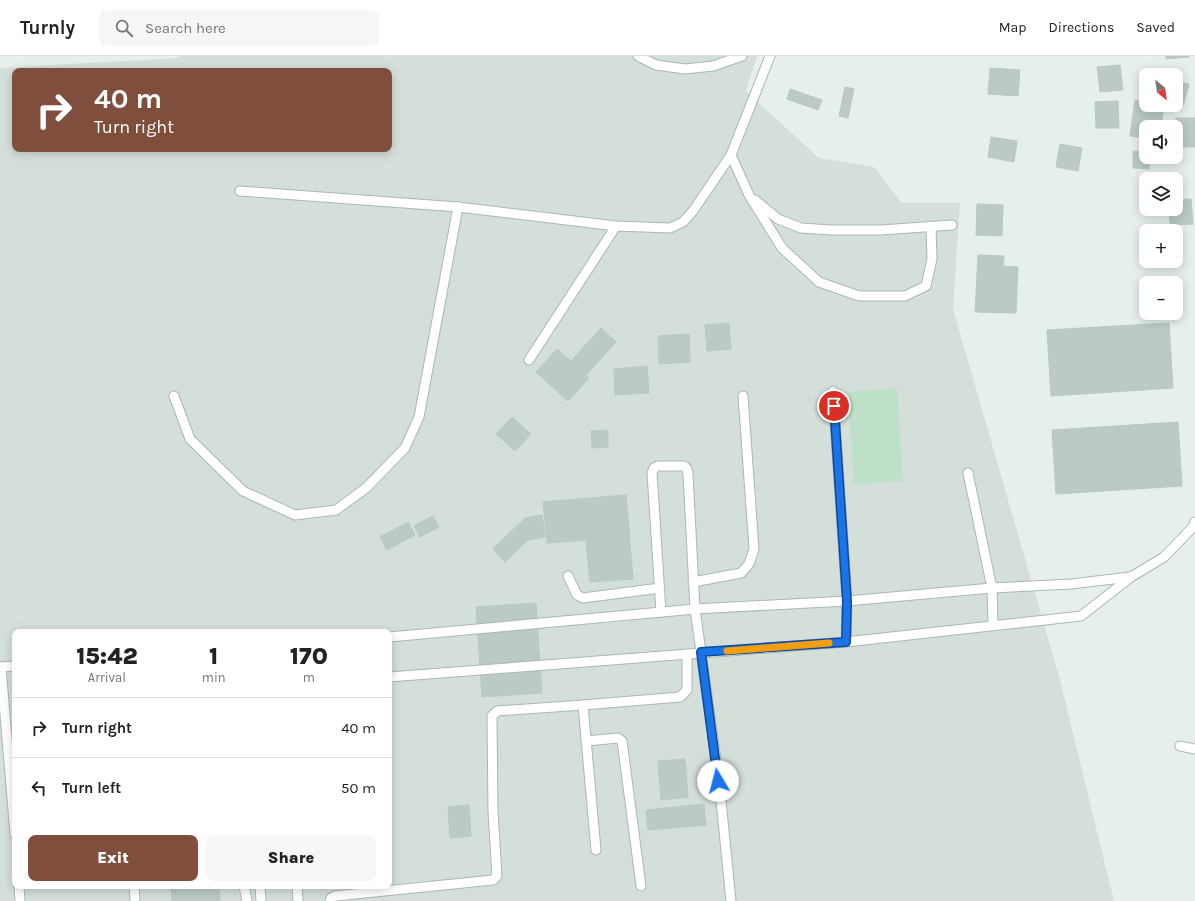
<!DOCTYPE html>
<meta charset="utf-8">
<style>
body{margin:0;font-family:Karla,sans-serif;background:#f6f6f6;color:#222;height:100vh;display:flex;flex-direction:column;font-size:15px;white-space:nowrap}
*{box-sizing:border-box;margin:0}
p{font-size:13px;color:#767676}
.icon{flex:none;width:22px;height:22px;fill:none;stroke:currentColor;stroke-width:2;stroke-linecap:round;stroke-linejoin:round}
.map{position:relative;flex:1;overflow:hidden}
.drawer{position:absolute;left:12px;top:573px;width:380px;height:260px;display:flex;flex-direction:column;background:#fff;border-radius:8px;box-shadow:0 2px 10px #0003}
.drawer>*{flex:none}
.hud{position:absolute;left:12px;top:12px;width:380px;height:84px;border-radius:8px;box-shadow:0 2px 10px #0003;background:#804e3d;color:#fff;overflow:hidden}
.needle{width:26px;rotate:151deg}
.tools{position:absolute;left:1139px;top:12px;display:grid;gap:8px}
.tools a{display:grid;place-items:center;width:44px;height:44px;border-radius:8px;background:#fff;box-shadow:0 2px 10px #0003;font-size:20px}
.pin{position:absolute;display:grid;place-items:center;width:34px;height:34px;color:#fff;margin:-17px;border:2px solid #fff;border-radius:50%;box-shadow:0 1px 4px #0007}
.me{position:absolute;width:44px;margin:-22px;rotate:352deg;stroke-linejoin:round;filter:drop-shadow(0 0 3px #0008)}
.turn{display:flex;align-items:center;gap:14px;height:84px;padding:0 16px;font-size:18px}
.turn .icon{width:52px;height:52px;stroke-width:2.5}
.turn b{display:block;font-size:28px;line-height:34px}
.eta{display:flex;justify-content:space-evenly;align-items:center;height:68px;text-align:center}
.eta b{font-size:24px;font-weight:800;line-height:28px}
.primary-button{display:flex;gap:8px;margin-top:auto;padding:8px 16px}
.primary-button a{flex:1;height:46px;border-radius:8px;background:#804e3d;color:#fff;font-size:16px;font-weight:800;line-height:46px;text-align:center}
.primary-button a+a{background:#f6f6f6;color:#222}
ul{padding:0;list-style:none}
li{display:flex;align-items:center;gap:12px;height:60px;padding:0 16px;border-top:1px solid #e0e0e0}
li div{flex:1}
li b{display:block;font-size:15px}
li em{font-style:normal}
header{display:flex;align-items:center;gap:24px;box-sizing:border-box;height:56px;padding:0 20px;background:#fff;border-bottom:1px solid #e0e0e0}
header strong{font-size:19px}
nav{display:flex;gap:22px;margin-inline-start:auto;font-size:14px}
.search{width:280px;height:36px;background:#f6f6f6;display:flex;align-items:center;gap:10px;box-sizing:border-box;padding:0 14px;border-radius:8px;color:#767676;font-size:15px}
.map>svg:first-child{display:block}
.built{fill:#d4dfda;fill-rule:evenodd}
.green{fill:#bfe0c8}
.building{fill:#bbcac4;stroke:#b8c9c2}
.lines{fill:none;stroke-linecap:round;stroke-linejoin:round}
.lane-casing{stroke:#a8b8b2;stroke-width:11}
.lane{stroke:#fff;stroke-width:9}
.route-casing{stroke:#114b97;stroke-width:10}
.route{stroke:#1a73e8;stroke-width:7}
.slow{stroke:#f59e0b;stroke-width:7}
</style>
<header>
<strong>Turnly</strong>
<div class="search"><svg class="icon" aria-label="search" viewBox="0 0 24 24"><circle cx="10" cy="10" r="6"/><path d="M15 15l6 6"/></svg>Search here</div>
<nav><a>Map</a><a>Directions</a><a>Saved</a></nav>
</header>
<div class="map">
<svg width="1195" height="845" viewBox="0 0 1195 845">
<rect width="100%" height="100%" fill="#e6efeb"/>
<path class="built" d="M180 0H757L746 35 819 102 874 111 902 147H960L953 253 1060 624 1114 845H0V12L179 2ZM15 15H389V93H15ZM15 576H389V830H15Z"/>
<polygon class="green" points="897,332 903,425 854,428 848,336"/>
<g class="building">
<polygon points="1166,0 1189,0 1189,1 1166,3"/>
<polygon points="1120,9 1123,34 1100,36 1097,11"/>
<polygon points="990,12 1020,14 1018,40 988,38"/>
<polygon points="1176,25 1189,28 1183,50 1176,48"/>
<polygon points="845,31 854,33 848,62 839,60"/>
<polygon points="790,33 822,44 818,54 787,43"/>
<polygon points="1135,44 1146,46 1146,49 1164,49 1161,71 1146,71 1146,82 1130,80"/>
<polygon points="1118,45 1119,72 1096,72 1095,46"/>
<rect x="1176" y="62" width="19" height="29"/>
<polygon points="991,81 1017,85 1014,106 988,101"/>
<polygon points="1060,88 1082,92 1078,115 1056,111"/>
<polygon points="1133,95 1146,96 1146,101 1150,101 1149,113 1133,112"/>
<polygon points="1191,143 1193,168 1170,169 1169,153 1176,153 1176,144"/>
<polygon points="977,148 1003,149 1002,180 976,179"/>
<polygon points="978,199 1004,200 1003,210 1018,211 1016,257 975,256"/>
<polygon points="729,267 731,293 707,295 705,269"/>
<polygon points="1169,267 1173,332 1051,340 1047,274"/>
<polygon points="601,272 616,286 586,319 589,322 568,345 536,316 557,293 571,305"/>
<polygon points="689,278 690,306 659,308 658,280"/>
<polygon points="647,310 649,337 615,339 614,313"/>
<polygon points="512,361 531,378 515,395 496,378"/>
<polygon points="1178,366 1182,430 1056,438 1052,374"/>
<polygon points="608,374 608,391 592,392 591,375"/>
<polygon points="626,439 633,523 590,526 586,484 547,487 543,446"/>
<polygon points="542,459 545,481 528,484 505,506 493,493 525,462"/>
<polygon points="433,460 439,471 420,481 414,470"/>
<polygon points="408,466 415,479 387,494 380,481"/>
<polygon points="536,547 542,637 482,641 476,551"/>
<polygon points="685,703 688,741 661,744 658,705"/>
<polygon points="704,748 706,769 648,774 646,754"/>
<polygon points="469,749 471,780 450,782 448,751"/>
<polygon points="171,830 219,830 220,845 172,845"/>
</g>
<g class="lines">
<g class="lane-casing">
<g id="lane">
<polyline points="638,0 656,9 685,13 713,10 742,0"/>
<polyline points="731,99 749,139 782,192 819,226 859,240 905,240 926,230 932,203 931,170"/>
<polyline points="240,135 458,151 616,170 670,172 683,166 693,155 731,99 770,0"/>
<polyline points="755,144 778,163 801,172 831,174 881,174 952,169"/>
<polyline points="529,304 616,170"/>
<polyline points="833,335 847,545 846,586"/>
<polyline points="174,340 190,383 243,435 295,459 336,454 366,432 405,392 419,361 458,151"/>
<polyline points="968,417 992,532 993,569"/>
<polyline points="568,520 577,539 583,542 660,532"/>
<polyline points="693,526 741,517 749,508 754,493 743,340"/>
<polyline points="661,556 652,417 654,412 658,410 684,410 687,413 688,418 695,553 719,725 731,845"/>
<polyline points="389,581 695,553 847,545 992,532 1071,528 1130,521"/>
<polyline points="0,611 15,610"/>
<polyline points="1,611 15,778"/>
<polyline points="389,621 846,586 1081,560 1131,521 1164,501 1193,471 1195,466"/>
<polyline points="586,685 618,682 622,685 641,830"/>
<polyline points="1180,690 1195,693"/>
<polyline points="596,794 583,649 680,641 687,634 687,598"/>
<polyline points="19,830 20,845"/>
<polyline points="134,830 135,845"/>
<polyline points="244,830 247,845"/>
<polyline points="260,830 261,845"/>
<polyline points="297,830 298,845"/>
<polyline points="330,845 331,842 335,840 493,824 497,820 493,756 492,660 497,655 583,649"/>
</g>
</g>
<use href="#lane" class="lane"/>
</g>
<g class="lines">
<g class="route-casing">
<polyline id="route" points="718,725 701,596 846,586 847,545 834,350"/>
</g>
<use href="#route" class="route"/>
<polyline class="slow" points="727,595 829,587"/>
</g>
</svg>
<div class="tools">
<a><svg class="needle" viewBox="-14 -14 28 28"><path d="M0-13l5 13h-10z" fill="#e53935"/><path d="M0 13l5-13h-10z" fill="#767676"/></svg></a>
<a><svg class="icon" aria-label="sound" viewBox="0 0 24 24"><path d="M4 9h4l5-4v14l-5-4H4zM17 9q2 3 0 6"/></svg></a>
<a><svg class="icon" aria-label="layers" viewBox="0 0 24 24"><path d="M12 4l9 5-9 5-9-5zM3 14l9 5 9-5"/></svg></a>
<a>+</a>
<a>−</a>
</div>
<div class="pin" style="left:834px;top:350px;background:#d93025"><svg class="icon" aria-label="arrive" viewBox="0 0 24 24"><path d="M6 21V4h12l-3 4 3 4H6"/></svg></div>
<svg class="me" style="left:718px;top:725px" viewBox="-20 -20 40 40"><circle r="19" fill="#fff"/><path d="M0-13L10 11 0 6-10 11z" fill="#1a73e8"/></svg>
<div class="hud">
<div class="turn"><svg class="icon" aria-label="right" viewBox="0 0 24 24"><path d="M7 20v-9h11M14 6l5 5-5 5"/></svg><div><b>40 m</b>Turn right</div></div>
</div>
<section class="drawer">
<div class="eta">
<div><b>15:42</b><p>Arrival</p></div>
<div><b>1</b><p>min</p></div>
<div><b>170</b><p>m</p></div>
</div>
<ul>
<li><svg class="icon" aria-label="right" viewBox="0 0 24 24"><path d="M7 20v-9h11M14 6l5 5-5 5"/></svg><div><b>Turn right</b></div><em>40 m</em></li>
<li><svg class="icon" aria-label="left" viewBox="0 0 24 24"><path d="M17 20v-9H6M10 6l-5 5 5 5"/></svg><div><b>Turn left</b></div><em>50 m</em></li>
</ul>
<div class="primary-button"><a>Exit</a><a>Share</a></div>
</section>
</div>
